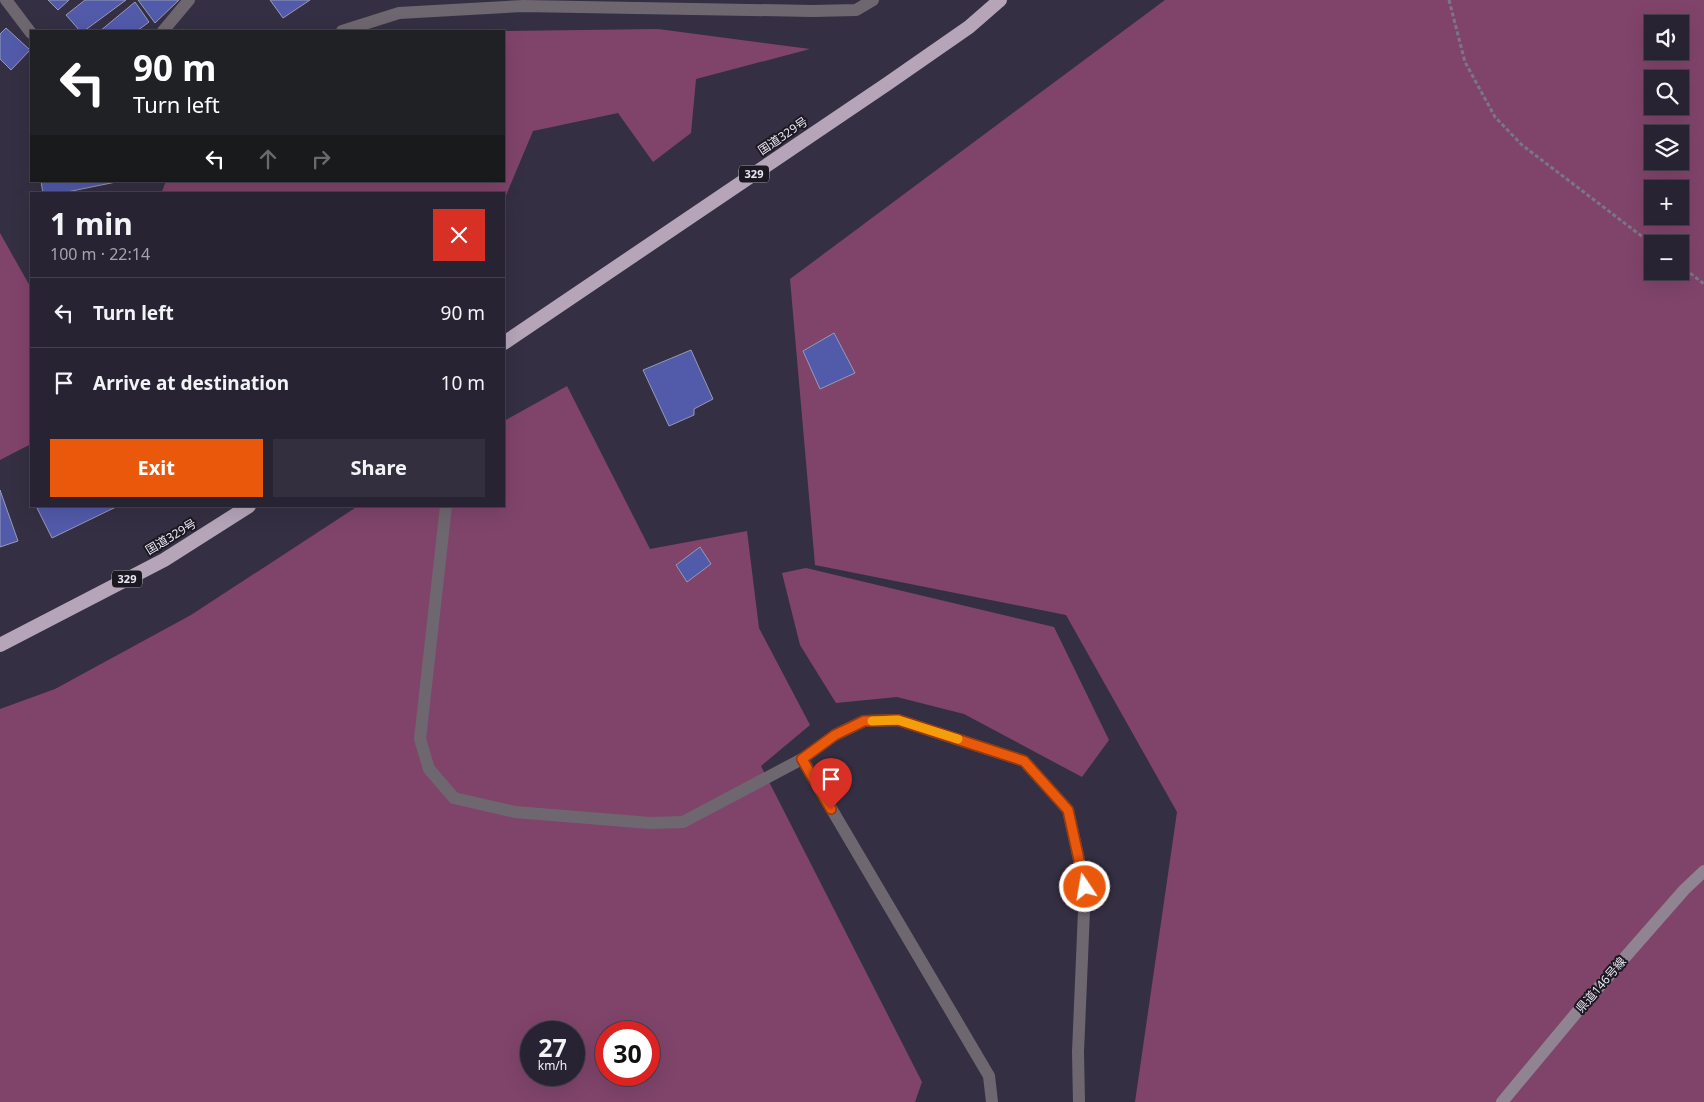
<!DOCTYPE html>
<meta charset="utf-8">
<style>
body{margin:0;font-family:"Noto Sans","Noto Sans JP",sans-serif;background:#342f3e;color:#f1f3f6;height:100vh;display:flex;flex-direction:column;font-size:19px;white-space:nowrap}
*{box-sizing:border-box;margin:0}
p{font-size:16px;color:#a5a4ac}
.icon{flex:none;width:28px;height:28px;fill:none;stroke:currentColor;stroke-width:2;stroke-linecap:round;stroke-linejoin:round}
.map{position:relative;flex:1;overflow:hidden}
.side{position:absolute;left:30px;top:192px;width:475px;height:315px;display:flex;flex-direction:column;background:#282332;border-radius:0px;box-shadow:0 5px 20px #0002,0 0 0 1px #44404d}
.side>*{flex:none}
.banner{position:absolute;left:30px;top:30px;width:475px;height:152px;border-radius:0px;box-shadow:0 5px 20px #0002,0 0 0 1px #44404d;background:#202124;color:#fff;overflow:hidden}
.controls{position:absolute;left:1644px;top:15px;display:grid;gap:10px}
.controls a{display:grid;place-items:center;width:45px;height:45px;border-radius:0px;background:#282332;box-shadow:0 5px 20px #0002,0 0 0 1px #44404d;font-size:25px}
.speed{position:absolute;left:520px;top:1021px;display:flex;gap:10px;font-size:25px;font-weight:700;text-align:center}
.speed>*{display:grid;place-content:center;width:65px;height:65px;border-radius:50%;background:#282332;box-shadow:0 5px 20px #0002,0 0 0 1px #44404d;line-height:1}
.speed small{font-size:12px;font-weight:400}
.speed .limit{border:8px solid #d22;background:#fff;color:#111}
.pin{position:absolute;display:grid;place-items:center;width:42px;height:42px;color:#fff;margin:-51px -21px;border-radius:50% 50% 50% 0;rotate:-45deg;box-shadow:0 0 5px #0007}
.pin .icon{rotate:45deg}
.me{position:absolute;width:55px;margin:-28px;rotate:348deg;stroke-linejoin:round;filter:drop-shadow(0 0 4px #0008)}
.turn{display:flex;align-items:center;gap:18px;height:105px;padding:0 20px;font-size:22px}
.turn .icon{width:65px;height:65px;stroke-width:2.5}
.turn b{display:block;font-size:35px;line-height:42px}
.lanes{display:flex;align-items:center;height:48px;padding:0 20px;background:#0003;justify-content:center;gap:25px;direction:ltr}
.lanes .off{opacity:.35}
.round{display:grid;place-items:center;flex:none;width:52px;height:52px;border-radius:0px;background:#342f3e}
.summary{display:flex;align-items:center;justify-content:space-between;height:85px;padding:0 20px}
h1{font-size:30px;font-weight:700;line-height:38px}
.button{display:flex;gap:10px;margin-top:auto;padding:10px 20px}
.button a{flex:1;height:58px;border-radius:0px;background:#ea580c;color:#fff;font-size:20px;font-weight:700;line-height:58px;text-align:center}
.button a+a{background:#342f3e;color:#f1f3f6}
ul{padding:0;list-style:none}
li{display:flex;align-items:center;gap:15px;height:70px;padding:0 20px;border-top:1px solid #44404d}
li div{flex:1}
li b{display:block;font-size:19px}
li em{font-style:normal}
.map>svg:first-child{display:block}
.green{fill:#80446b;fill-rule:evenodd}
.building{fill:#525aaa;stroke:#969bb4}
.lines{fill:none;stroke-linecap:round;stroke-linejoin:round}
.path{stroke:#7b7687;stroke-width:3;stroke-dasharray:4 2.5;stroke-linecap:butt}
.minor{stroke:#6f6770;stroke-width:12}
.secondary{stroke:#908492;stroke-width:12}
.trunk{stroke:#b6a5b9;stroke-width:14}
.route-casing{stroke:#983908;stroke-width:12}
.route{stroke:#ea580c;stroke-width:9}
.slow{stroke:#f59e0b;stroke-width:9}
.labels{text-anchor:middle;stroke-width:4;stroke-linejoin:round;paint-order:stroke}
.shield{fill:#1b1822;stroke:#aca8b5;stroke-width:1}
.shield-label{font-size:11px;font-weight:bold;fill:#eae6f4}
.street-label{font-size:12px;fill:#eae6f4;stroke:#1b1822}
</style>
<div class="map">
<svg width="1704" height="1102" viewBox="0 0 1704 1102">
<rect width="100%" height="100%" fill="#352f43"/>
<g class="green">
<path d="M1165 0H1704V1102H1135L1177 812 1066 615 815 565 790 279ZM1652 24H1680V51H1652ZM1652 79H1680V106H1652ZM1652 134H1680V161H1652ZM1652 189H1680V216H1652ZM1652 244H1680V271H1652Z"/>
<polygon points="658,29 810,49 696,79 691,133 653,162 618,113 533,131 504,200 504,194 161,194 166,181 504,181 504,31"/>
<polygon points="0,233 31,288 31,444 0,460"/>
<path d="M567 386 650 549 747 531 759 628 810 725 761 766 922 1082 915 1102H0V709L55 689 191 615 358 506H504V421ZM531 1032H574V1075H531ZM606 1032H649V1075H606Z"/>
<polygon points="806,568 1054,627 1109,740 1082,777 964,714 897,697 836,703 800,645 782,573"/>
</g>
<g class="building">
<polygon points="48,0 69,0 58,10"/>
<polygon points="85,0 126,0 84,31 80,31 66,15"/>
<polygon points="138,0 179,0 155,23"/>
<polygon points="270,0 310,0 283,18"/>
<polygon points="135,2 149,22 137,31 100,31"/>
<polygon points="6,28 30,50 11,70 0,59 0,34"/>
<polygon points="41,181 121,181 57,194 43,194"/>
<polygon points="834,333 855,373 820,389 803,351"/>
<polygon points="691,350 713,399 694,409 694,415 669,426 643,370"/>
<polygon points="0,490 18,541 0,547"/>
<polygon points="36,506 118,506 52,538"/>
<polygon points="700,547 711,564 687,582 676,565"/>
</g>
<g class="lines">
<g class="path">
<polyline points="1449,0 1465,62 1495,117 1522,145 1652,244"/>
<polyline points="1680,265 1704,284"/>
</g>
<g class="minor">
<polyline points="6,0 31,33"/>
<polyline points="163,31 189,0"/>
<polyline points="342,31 399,13 523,6 813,11 856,10 873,0"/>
<polyline points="446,506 420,739 429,769 454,798 515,812 650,823 683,822 802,759 835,735 864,721 898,720 1024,761 1068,810 1085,887 1078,1052 1079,1102"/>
<polyline points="802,759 989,1076 992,1102"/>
</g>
<polyline class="secondary" points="1502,1102 1577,1012 1684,890 1704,871"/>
<g class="trunk">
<polyline points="504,343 887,84 969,27 1000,0"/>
<polyline points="0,645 164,560 249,506"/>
</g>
</g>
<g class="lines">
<g class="route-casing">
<polyline id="route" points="831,809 802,759 835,735 864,721 898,720 1024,761 1068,810 1085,887"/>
</g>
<use href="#route" class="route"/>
<polyline class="slow" points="872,721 898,720 958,739"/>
</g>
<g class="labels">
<g class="shield">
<rect x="739" y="165.5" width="30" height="17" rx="4"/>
<rect x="112" y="570.5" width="30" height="17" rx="4"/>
</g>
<g class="shield-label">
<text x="754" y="178">329</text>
<text x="127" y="583">329</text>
</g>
<g class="street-label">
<text transform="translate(783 136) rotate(-34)" y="4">国道329号</text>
<text transform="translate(171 537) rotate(-31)" y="4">国道329号</text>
<text transform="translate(1601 985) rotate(-49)" y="4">県道146号線</text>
</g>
</g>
</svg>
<div class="controls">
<a><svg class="icon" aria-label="sound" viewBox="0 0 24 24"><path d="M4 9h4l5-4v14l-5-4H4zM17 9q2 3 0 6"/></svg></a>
<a><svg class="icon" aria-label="search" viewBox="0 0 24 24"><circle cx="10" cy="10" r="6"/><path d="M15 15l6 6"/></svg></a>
<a><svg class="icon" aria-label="layers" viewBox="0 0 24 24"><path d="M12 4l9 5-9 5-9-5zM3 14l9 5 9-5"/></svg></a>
<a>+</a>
<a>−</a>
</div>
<div class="speed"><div>27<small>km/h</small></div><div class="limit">30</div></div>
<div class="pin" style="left:831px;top:809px;background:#d93025"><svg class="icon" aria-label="arrive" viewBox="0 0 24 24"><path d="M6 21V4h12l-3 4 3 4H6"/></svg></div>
<svg class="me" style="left:1085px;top:887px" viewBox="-20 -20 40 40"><circle r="17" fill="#ea580c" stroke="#fff" stroke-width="3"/><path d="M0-11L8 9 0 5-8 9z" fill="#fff"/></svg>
<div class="banner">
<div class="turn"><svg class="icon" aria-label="left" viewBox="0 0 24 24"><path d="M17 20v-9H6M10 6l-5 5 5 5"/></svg><div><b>90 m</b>Turn left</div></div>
<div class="lanes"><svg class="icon" aria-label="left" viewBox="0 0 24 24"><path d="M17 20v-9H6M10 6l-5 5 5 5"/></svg><svg class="icon off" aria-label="ahead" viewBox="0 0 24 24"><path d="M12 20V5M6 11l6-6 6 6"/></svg><svg class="icon off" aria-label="right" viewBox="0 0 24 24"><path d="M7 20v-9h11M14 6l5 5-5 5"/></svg></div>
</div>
<section class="side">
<div class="summary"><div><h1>1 min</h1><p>100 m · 22:14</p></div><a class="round" style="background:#d93025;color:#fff"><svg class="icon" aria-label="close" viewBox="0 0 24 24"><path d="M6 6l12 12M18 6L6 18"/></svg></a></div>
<ul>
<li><svg class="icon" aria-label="left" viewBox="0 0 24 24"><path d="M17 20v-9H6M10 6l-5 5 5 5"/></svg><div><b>Turn left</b></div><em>90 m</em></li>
<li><svg class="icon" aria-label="arrive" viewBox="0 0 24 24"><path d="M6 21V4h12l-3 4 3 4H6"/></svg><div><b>Arrive at destination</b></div><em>10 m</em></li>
</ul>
<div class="button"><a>Exit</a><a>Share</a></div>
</section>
</div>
